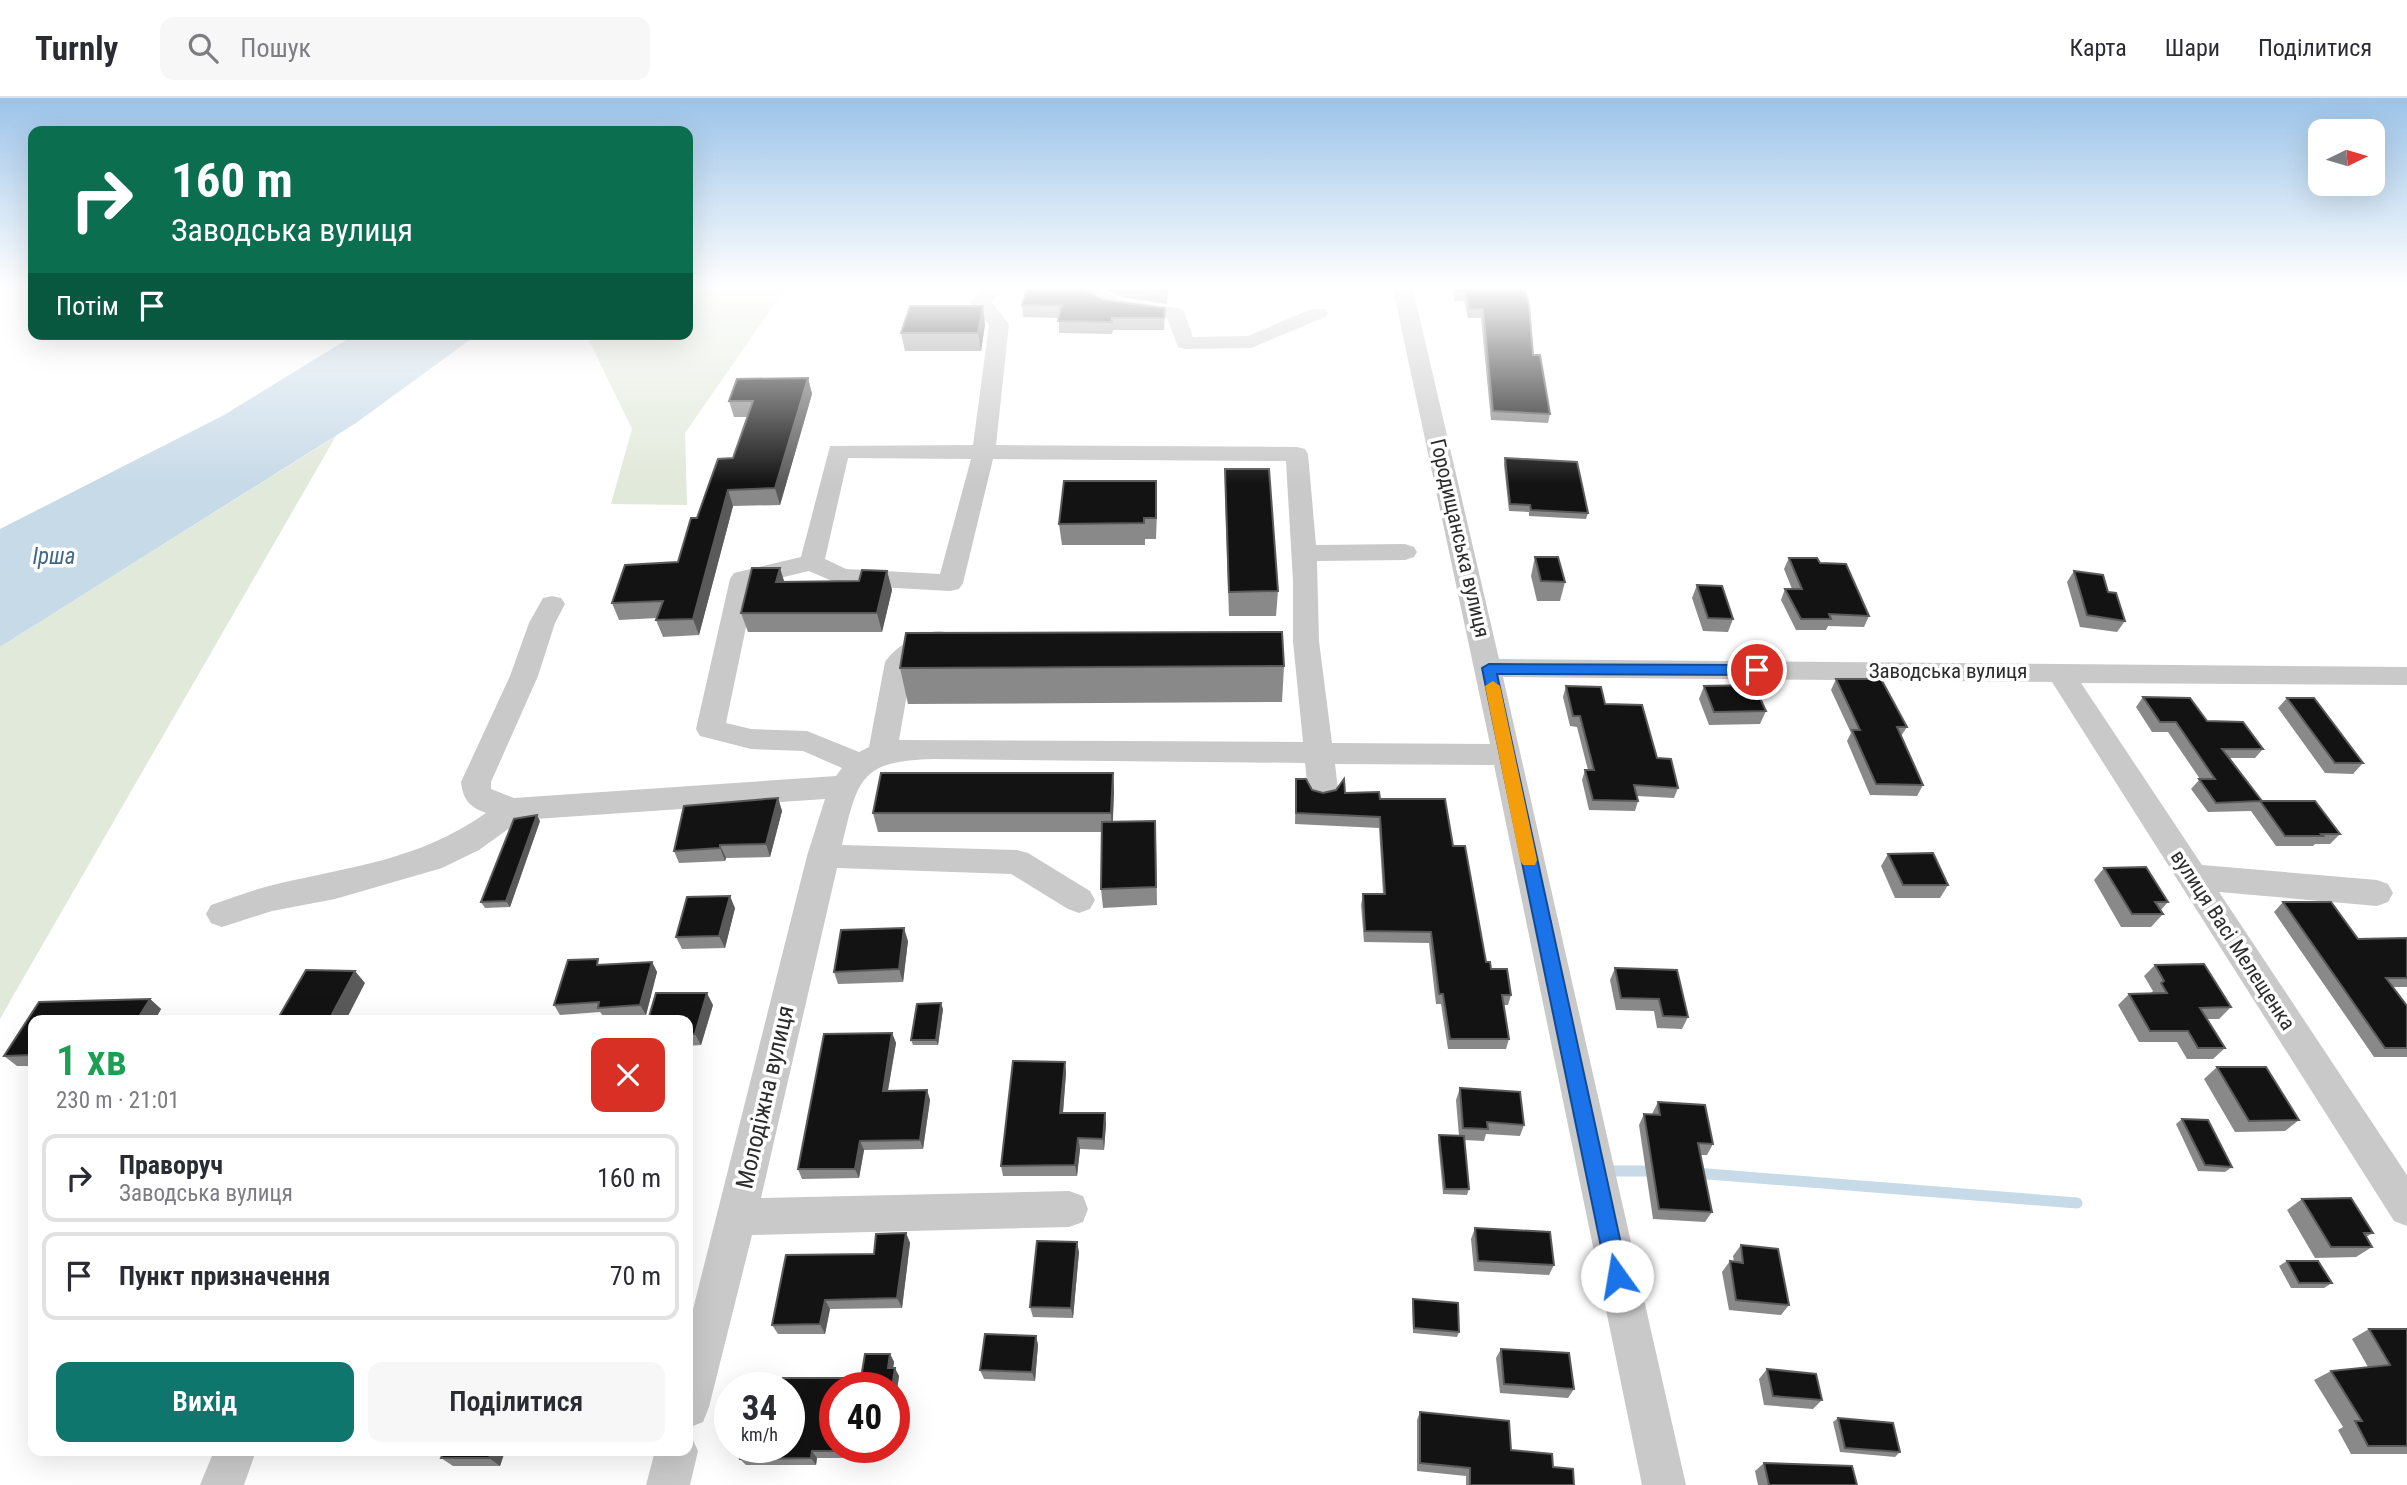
<!DOCTYPE html>
<html lang="uk">
<meta charset="utf-8">
<style>
body{margin:0;font-family:"Roboto Condensed",sans-serif;background:#f7f7f7;color:#2b2b33;height:100vh;display:flex;flex-direction:column;font-size:26px;white-space:nowrap}
*{box-sizing:border-box;margin:0}
p{font-size:23px;color:#7c7c81}
.icon{flex:none;width:38px;height:38px;fill:none;stroke:currentColor;stroke-width:2;stroke-linecap:round;stroke-linejoin:round}
.map{position:relative;flex:1;overflow:hidden}
.side{position:absolute;left:28px;top:917px;width:665px;height:441px;display:flex;flex-direction:column;background:#fff;border-radius:14px;box-shadow:0 7px 28px #0002}
.side>*{flex:none}
.hud{position:absolute;left:28px;top:28px;width:665px;height:214px;border-radius:14px;box-shadow:0 7px 28px #0002;background:#0b6e4f;color:#fff;overflow:hidden}
.needle{width:46px;rotate:85deg}
.tools{position:absolute;left:2308px;top:21px;display:grid;gap:14px}
.tools a{display:grid;place-items:center;width:77px;height:77px;border-radius:14px;background:#fff;box-shadow:0 7px 28px #0002;font-size:35px}
.speed{position:absolute;left:714px;top:1274px;display:flex;gap:14px;font-size:35px;font-weight:700;text-align:center}
.speed>*{display:grid;place-content:center;width:91px;height:91px;border-radius:50%;background:#fff;box-shadow:0 7px 28px #0002;line-height:1}
.speed small{font-size:18px;font-weight:400}
.speed .limit{border:10px solid #d22;background:#fff;color:#111}
.pin{position:absolute;display:grid;place-items:center;width:60px;height:60px;color:#fff;margin:-30px;border:4px solid #fff;border-radius:50%;box-shadow:0 2px 7px #0007}
.me{position:absolute;width:77px;margin:-38px;rotate:347deg;stroke-linejoin:round;filter:drop-shadow(0 0 5px #0008)}
.turn{display:flex;align-items:center;gap:24px;height:147px;padding:0 28px;font-size:32px}
.turn .icon{width:91px;height:91px;stroke-width:2.5}
.turn b{display:block;font-size:49px;line-height:60px}
.then{display:flex;align-items:center;height:66px;padding:0 28px;background:#0003;gap:14px;font-size:26px}
.round{display:grid;place-items:center;flex:none;width:74px;height:74px;border-radius:14px;background:#f7f7f7}
.summary{display:flex;align-items:center;justify-content:space-between;height:119px;padding:0 28px}
h1{font-size:42px;font-weight:600;line-height:52px;color:#1e9e55}
.button{display:flex;gap:14px;margin-top:auto;padding:14px 28px}
.button a{flex:1;height:80px;border-radius:14px;background:#0f766e;color:#fff;font-size:28px;font-weight:600;line-height:80px;text-align:center}
.button a+a{background:#f7f7f7;color:#2b2b33}
ul{padding:0;list-style:none}
li{display:flex;align-items:center;gap:21px;height:88px;margin:0 14px 10px;padding:0 14px;border:4px solid #e1e1e2;border-radius:14px}
li div{flex:1}
li b{display:block;font-size:26px}
li em{font-style:normal}
header{display:flex;align-items:center;gap:42px;box-sizing:border-box;height:98px;padding:0 35px;background:#fff;border-bottom:2px solid #e1e1e2}
header strong{font-size:33px}
nav{display:flex;gap:38px;margin-inline-start:auto;font-size:24px}
.search{width:490px;height:63px;background:#f7f7f7;display:flex;align-items:center;gap:18px;box-sizing:border-box;padding:0 24px;border-radius:14px;color:#7c7c81;font-size:26px}
.map>svg:first-child{display:block}
.green{fill:#e1e9da}
.water{fill:#c7dae8}
.lines{fill:none;stroke-linecap:round;stroke-linejoin:round}
.stream{stroke:#c7dae8;stroke-width:11}
.minor{fill:#c9c9c9;fill-rule:evenodd}
.wall{fill:#898989}
.shaded-wall{fill:#5a5a5a}
.building{fill:#131313;stroke:#5a5a5a;stroke-width:2}
.route{fill:#1a73e8;stroke:#114b97;stroke-width:2}
.slow{fill:#f59e0b}
.labels{text-anchor:middle;stroke-width:7;stroke-linejoin:round;paint-order:stroke}
.street-label{font-size:21px;fill:#2c2c2c;stroke:#fff}
.water-label{font-size:23px;font-style:italic;fill:#406988;stroke:#fff}
.near-street-label{font-size:24px;fill:#2c2c2c;stroke:#fff}
</style>
<header>
<strong>Turnly</strong>
<div class="search"><svg class="icon" aria-label="search" viewBox="0 0 24 24"><circle cx="10" cy="10" r="6"/><path d="M15 15l6 6"/></svg>Пошук</div>
<nav><a>Карта</a><a>Шари</a><a>Поділитися</a></nav>
</header>
<div class="map">
<svg width="2407" height="1387" viewBox="0 0 2407 1387">
<rect width="100%" height="100%" fill="#fff"/>
<g class="green">
<polygon points="688,191 785,191 685,335 687,407 611,406 632,331 586,236 688,236"/>
<polygon points="336,338 13,898 0,921 0,549"/>
</g>
<polygon class="water" points="356,236 478,236 356,325 0,549 0,431 224,317"/>
<g class="lines">
<g class="stream">
<polyline points="1612,1073 1657,1073"/>
<polyline points="1695,1075 2077,1105"/>
</g>
<g class="minor">
<path d="M982 191H1004L991 204 1009 226 996 347 1297 349 1305 351 1308 356 1316 447 1405 446 1414 449 1417 454 1414 459 1405 462 1317 463 1319 543 1332 645 1490 646 1393 191H1413L1499 561 2407 569V587L2081 585 2202 767 2377 782 2388 786 2393 795 2388 804 2377 808 2219 794 2407 1077V1128L2394 1123 2052 584 1503 579 1686 1387H1642L1494 667 1335 666 1338 692 1334 700 1323 703 1312 700 1308 692 1305 665 934 661C861 663 858 679 842 747L1017 752 1028 755 1090 793 1095 802 1090 811 1079 815 1068 811 1011 776 837 770 761 1100 1069 1093 1083 1098 1088 1111 1083 1124 1069 1129 752 1137 709 1309 703 1324 688 1330V1231L807 758 825 701 521 722 479 752 442 770 335 801 272 813 222 829 211 825 206 816 211 807C231 800 252 792 273 787 351 768 418 763 486 715 470 709 463 702 461 684L510 578 529 525 543 500 552 498 561 500 565 506 555 525 538 578 491 684V691L514 700 836 678 842 670 803 653 751 651 700 638 696 631 730 481 734 475 801 459 830 348 973 347 989 227 970 204ZM848 360 971 361 940 476 846 471 825 461ZM993 361 1286 363 1293 483V543L1303 644 899 642 912 568 945 546 949 540 945 534C927 529 895 548 885 564L869 649 859 654 807 633 751 631 726 625 755 486 809 473 841 487 950 493 959 491 963 485Z"/>
<path d="M1074 191H1097L1121 202 1183 211 1193 239 1248 238 1311 211H1325L1328 215 1325 219 1251 250 1185 251 1178 249 1167 220C1138 218 1094 217 1074 191Z"/>
<polygon points="688,1336 691,1338 698,1353 690,1387 646,1387 655,1353 688,1353"/>
<polygon points="214,1353 256,1353 244,1387 200,1387"/>
</g>
</g>
<g class="wall">
<polygon points="1104,191 1168,191 1167,206 1122,199"/>
<polygon points="1453,191 1525,191 1533,257 1550,316 1548,325 1491,322 1481,220 1468,220 1464,203 1454,203"/>
<polygon points="1103,202 1165,210 1164,232 1113,232 1112,236 1059,235 1059,220 1023,219 1022,207"/>
<polygon points="985,226 981,253 905,253 901,235"/>
<polygon points="808,280 812,296 780,407 733,408 699,537 663,539 656,522 657,520 619,522 612,505 678,464 697,420 733,360 747,319 734,319 729,303"/>
<polygon points="1505,360 1588,415 1586,421 1529,418 1529,414 1509,413 1504,367"/>
<polygon points="1225,371 1278,493 1276,518 1229,518 1225,396"/>
<polygon points="1156,383 1156,441 1145,441 1145,447 1062,447 1059,426"/>
<polygon points="1535,459 1565,484 1560,503 1537,503 1531,478"/>
<polygon points="1789,460 1820,465 1869,518 1864,529 1828,528 1826,532 1796,532 1781,502 1785,491 1792,491 1784,471"/>
<polygon points="887,473 892,492 882,534 748,534 741,515 784,483 859,483"/>
<polygon points="2074,473 2108,494 2125,523 2117,534 2080,529 2067,484"/>
<polygon points="1697,487 1733,521 1728,534 1703,533 1692,500"/>
<polygon points="1284,568 1282,604 908,606 900,570"/>
<polygon points="1836,581 1907,629 1901,638 1923,687 1917,698 1870,697 1847,643 1851,635 1831,592"/>
<polygon points="1566,588 1605,606 1657,660 1678,690 1674,700 1637,698 1638,703 1635,713 1589,712 1582,682 1585,672 1588,672 1577,629 1570,628 1563,599"/>
<polygon points="1704,588 1766,613 1760,626 1709,627 1699,601"/>
<polygon points="2143,599 2207,623 2263,651 2255,660 2230,660 2262,703 2340,736 2330,746 2315,746 2313,748 2276,748 2251,713 2208,714 2191,691 2200,681 2168,634 2152,634 2136,609"/>
<polygon points="2287,600 2363,665 2353,676 2325,675 2278,610"/>
<polygon points="1113,675 1114,694 1113,723 1156,741 1157,807 1103,810 1101,791 1102,734 878,734 873,715"/>
<polygon points="1296,681 1312,692 1323,695 1345,695 1380,701 1453,748 1486,864 1511,897 1508,907 1504,907 1509,941 1506,951 1448,951 1441,906 1436,906 1429,845 1364,844 1361,807 1363,796 1383,796 1379,730 1295,726"/>
<polygon points="778,700 782,713 770,759 726,760 725,763 679,765 674,753"/>
<polygon points="540,723 510,809 485,810 481,804"/>
<polygon points="1888,756 1948,787 1940,800 1895,800 1881,768"/>
<polygon points="2104,770 2168,804 2160,813 2163,816 2151,829 2121,829 2094,782"/>
<polygon points="2283,804 2358,841 2407,840 2407,889 2393,889 2407,908 2407,959 2374,959 2274,814"/>
<polygon points="735,810 725,850 682,851 676,839"/>
<polygon points="908,843 903,884 838,886 834,874"/>
<polygon points="652,864 657,874 646,917 604,919 600,914 560,917 554,907 602,867"/>
<polygon points="2155,867 2231,909 2219,921 2207,921 2225,950 2213,961 2187,961 2177,944 2139,944 2118,907 2129,896 2151,895 2153,893 2144,878"/>
<polygon points="1615,870 1688,919 1682,931 1657,930 1654,913 1616,912 1610,882"/>
<polygon points="150,901 161,911 155,922 33,922 33,968 17,968 4,958 39,904"/>
<polygon points="713,907 701,947 688,948 688,922"/>
<polygon points="943,911 938,947 913,947 911,942"/>
<polygon points="892,935 896,945 888,993 927,992 930,1002 923,1051 864,1052 859,1080 802,1081 798,1071"/>
<polygon points="1065,964 1066,975 1063,1015 1105,1015 1106,1026 1104,1052 1080,1051 1077,1078 1003,1078 1001,1068"/>
<polygon points="2217,969 2299,1022 2285,1033 2235,1034 2204,981"/>
<polygon points="1460,990 1524,1027 1520,1038 1486,1036 1484,1043 1464,1042 1469,1091 1467,1097 1443,1096 1438,1042 1439,1037 1459,1038 1456,1002"/>
<polygon points="1658,1004 1713,1046 1707,1057 1701,1057 1712,1114 1705,1124 1653,1121 1639,1027 1644,1016 1652,1016"/>
<polygon points="2182,1021 2232,1069 2225,1074 2198,1073 2176,1026"/>
<polygon points="2302,1101 2373,1135 2366,1139 2372,1149 2356,1159 2315,1160 2287,1112"/>
<polygon points="1475,1130 1554,1167 1549,1177 1474,1173 1471,1141"/>
<polygon points="906,1135 910,1145 902,1210 830,1211 825,1236 778,1236 772,1227 874,1156"/>
<polygon points="1741,1147 1789,1207 1781,1217 1729,1212 1722,1174 1730,1163 1734,1164 1733,1158"/>
<polygon points="1079,1154 1073,1220 1033,1219 1030,1209"/>
<polygon points="2287,1163 2332,1185 2324,1190 2291,1190 2279,1168"/>
<polygon points="1413,1201 1459,1234 1457,1239 1413,1235 1412,1206"/>
<polygon points="2369,1231 2407,1231 2407,1356 2351,1356 2338,1332 2343,1329 2314,1282 2331,1273 2368,1269 2352,1241"/>
<polygon points="1036,1238 1038,1247 1035,1283 984,1281 980,1272"/>
<polygon points="1501,1251 1574,1291 1568,1300 1500,1295 1496,1260"/>
<polygon points="890,1256 894,1264 893,1270 899,1278 895,1307 894,1290 835,1349 882,1349 880,1360 817,1360 816,1367 746,1367 740,1361 861,1280"/>
<polygon points="1767,1271 1822,1302 1813,1311 1764,1307 1759,1281"/>
<polygon points="1420,1314 1511,1352 1574,1387 1466,1387 1466,1378 1417,1373 1417,1322"/>
<polygon points="1838,1320 1900,1354 1895,1359 1840,1354 1833,1324"/>
<polygon points="505,1353 500,1368 453,1368 441,1360"/>
<polygon points="1764,1365 1857,1387 1758,1387 1755,1373"/>
</g>
<g class="shaded-wall">
<polygon points="983,208 985,226 981,253 978,235"/>
<polygon points="808,280 812,296 780,407 775,390"/>
<polygon points="1156,383 1157,404 1156,441"/>
<polygon points="728,392 733,408 699,537 693,521"/>
<polygon points="780,470 786,489 776,484"/>
<polygon points="887,473 892,492 882,534 877,515"/>
<polygon points="1113,675 1114,694 1112,734 1111,715"/>
<polygon points="778,700 782,713 770,759 766,746"/>
<polygon points="537,717 540,723 510,809 506,803"/>
<polygon points="720,747 726,760 725,763 720,750"/>
<polygon points="730,798 735,810 725,850 719,838"/>
<polygon points="904,830 908,843 903,884 899,871"/>
<polygon points="652,864 657,874 646,917 640,907"/>
<polygon points="355,873 365,885 346,922 329,922"/>
<polygon points="707,895 713,907 701,947 695,936"/>
<polygon points="150,901 161,911 155,922 137,922"/>
<polygon points="941,905 943,911 938,947 936,942"/>
<polygon points="892,935 896,945 886,1003 883,993"/>
<polygon points="1065,964 1066,975 1062,1026 1060,1015"/>
<polygon points="927,992 930,1002 923,1051 920,1042"/>
<polygon points="1105,1015 1106,1026 1104,1052 1103,1041"/>
<polygon points="1078,1040 1080,1051 1077,1078 1075,1067"/>
<polygon points="860,1043 864,1052 859,1080 855,1071"/>
<polygon points="906,1135 910,1145 902,1210 897,1200"/>
<polygon points="1077,1144 1079,1154 1073,1220 1071,1210"/>
<polygon points="825,1202 830,1211 825,1236 820,1226"/>
<polygon points="1036,1238 1038,1247 1035,1283 1032,1274"/>
<polygon points="890,1256 894,1264 892,1278 888,1270"/>
<polygon points="895,1270 899,1278 895,1307 894,1290 892,1290"/>
<polygon points="877,1349 882,1349 880,1360 876,1353"/>
<polygon points="492,1353 505,1353 500,1368 489,1360"/>
<polygon points="812,1353 817,1360 816,1367 811,1360"/>
</g>
<g class="building">
<polygon points="1027,191 1083,191 1103,202 1165,210 1164,220 1112,220 1112,224 1058,223 1061,208 1022,207"/>
<polygon points="1148,191 1167,191 1166,194"/>
<polygon points="1455,191 1525,191 1529,207 1533,257 1540,257 1550,316 1493,313 1483,211 1469,211 1466,194 1456,194"/>
<polygon points="910,208 983,208 978,235 901,235"/>
<polygon points="808,280 775,390 728,392 693,521 656,522 663,503 612,505 625,467 678,464 691,420 697,420 718,361 733,360 753,303 729,303 737,281"/>
<polygon points="1505,360 1577,364 1588,415 1531,412 1530,407 1510,406"/>
<polygon points="1225,371 1269,371 1278,493 1229,494"/>
<polygon points="1064,383 1156,383 1156,420 1144,420 1144,425 1059,426"/>
<polygon points="1535,459 1558,459 1565,484 1541,483"/>
<polygon points="1789,460 1817,460 1820,465 1846,466 1869,518 1829,516 1831,521 1801,521 1785,491 1802,491"/>
<polygon points="752,470 780,470 776,484 859,483 862,472 887,473 877,515 741,515"/>
<polygon points="2074,473 2103,477 2108,494 2116,495 2125,523 2087,517"/>
<polygon points="1697,487 1722,488 1733,521 1708,520"/>
<polygon points="1282,534 1284,568 900,570 906,535"/>
<polygon points="1836,581 1881,581 1907,629 1897,629 1923,687 1876,686 1852,632 1860,632"/>
<polygon points="1754,587 1766,613 1714,614 1704,588"/>
<polygon points="1566,588 1601,589 1605,606 1642,607 1657,660 1671,661 1678,690 1634,687 1638,703 1593,702 1585,672 1594,672 1580,618 1573,618"/>
<polygon points="2143,599 2190,600 2207,623 2243,624 2263,651 2222,651 2262,703 2315,703 2340,736 2321,736 2323,738 2285,738 2260,703 2216,705 2199,681 2215,681 2176,624 2160,624"/>
<polygon points="2287,600 2314,600 2363,665 2335,665"/>
<polygon points="881,675 1113,675 1111,715 873,715"/>
<polygon points="1296,681 1306,681 1312,692 1323,695 1336,692 1344,681 1345,695 1379,694 1380,701 1445,701 1453,748 1465,748 1486,864 1490,864 1491,871 1507,871 1511,897 1502,897 1509,941 1450,941 1443,896 1439,896 1431,834 1365,833 1363,796 1385,796 1380,719 1296,715"/>
<polygon points="778,700 766,746 720,747 720,750 674,753 684,708"/>
<polygon points="537,717 506,803 481,804 514,721"/>
<polygon points="1155,723 1156,789 1101,791 1102,724"/>
<polygon points="1933,755 1948,787 1903,787 1888,756"/>
<polygon points="2146,769 2168,804 2155,804 2163,816 2132,816 2104,770"/>
<polygon points="730,798 719,838 676,839 687,799"/>
<polygon points="2283,804 2331,804 2358,841 2407,840 2407,880 2386,880 2407,908 2407,950 2385,950"/>
<polygon points="904,830 899,871 834,874 841,832"/>
<polygon points="598,861 597,867 652,864 640,907 598,910 599,904 554,907 568,862"/>
<polygon points="2204,866 2231,909 2200,910 2225,950 2198,950 2188,933 2150,933 2129,896 2167,895 2161,885 2164,883 2155,867"/>
<polygon points="1615,870 1677,872 1688,919 1663,918 1659,901 1621,900"/>
<polygon points="306,872 355,873 329,922 277,922"/>
<polygon points="656,895 707,895 695,936 688,936 688,922 648,922"/>
<polygon points="150,901 137,922 33,922 33,957 4,958 39,904"/>
<polygon points="941,905 936,942 911,942 917,906"/>
<polygon points="892,935 883,993 927,992 920,1042 860,1043 855,1071 798,1071 824,936"/>
<polygon points="1013,963 1065,964 1060,1015 1105,1015 1103,1041 1078,1040 1075,1067 1001,1068"/>
<polygon points="2217,969 2266,969 2299,1022 2249,1023"/>
<polygon points="1460,990 1520,994 1524,1027 1487,1024 1488,1031 1463,1030"/>
<polygon points="1658,1004 1705,1007 1713,1046 1698,1045 1712,1114 1659,1111 1644,1016 1660,1017"/>
<polygon points="2182,1021 2208,1022 2232,1069 2205,1067"/>
<polygon points="1439,1037 1464,1038 1469,1091 1445,1091"/>
<polygon points="2351,1100 2373,1135 2364,1135 2372,1149 2331,1149 2302,1101"/>
<polygon points="1475,1130 1550,1134 1554,1167 1478,1163"/>
<polygon points="906,1135 897,1200 825,1202 820,1226 772,1227 786,1157 874,1156 876,1136"/>
<polygon points="1037,1143 1077,1144 1071,1210 1030,1209"/>
<polygon points="1741,1147 1778,1151 1789,1207 1736,1202 1730,1163 1743,1165"/>
<polygon points="2287,1163 2318,1163 2332,1185 2299,1185"/>
<polygon points="1413,1201 1458,1205 1459,1234 1414,1230"/>
<polygon points="2369,1231 2407,1231 2407,1348 2368,1348 2355,1323 2362,1323 2331,1273 2390,1267"/>
<polygon points="985,1236 1036,1238 1032,1274 980,1272"/>
<polygon points="1501,1251 1569,1255 1574,1291 1504,1286"/>
<polygon points="865,1256 890,1256 888,1270 895,1270 892,1290 835,1290 835,1349 877,1349 876,1353 812,1353 811,1360 740,1361 743,1349 789,1349 789,1290 781,1290 783,1280 861,1280"/>
<polygon points="1767,1271 1816,1276 1822,1302 1773,1298"/>
<polygon points="1420,1314 1509,1323 1511,1352 1552,1356 1553,1369 1573,1371 1574,1387 1470,1387 1470,1370 1420,1365"/>
<polygon points="1838,1320 1893,1325 1900,1354 1845,1350"/>
<polygon points="444,1353 492,1353 489,1360 441,1360"/>
<polygon points="1764,1365 1852,1368 1857,1387 1769,1387"/>
</g>
<linearGradient id="sky" x2="0" y2="1"><stop stop-color="#9bc3e8"/><stop offset="0.49" stop-color="#fff"/><stop offset="1" stop-color="#fff" stop-opacity="0"/></linearGradient>
<rect width="2407" height="386" fill="url(#sky)"/>
<polygon class="route" points="1489,566 1757,567 1764,572 1757,577 1497,576 1628,1178 1625,1185 1617,1188 1610,1185 1607,1178 1482,570"/>
<polygon class="slow" points="1493,583 1500,588 1537,762 1535,767 1523,767 1520,762 1485,588"/>
<g class="labels">
<g class="street-label">
<text transform="translate(1460 440) rotate(77)" y="7">Городищанська вулиця</text>
<text x="1948" y="580">Заводська вулиця</text>
<text transform="translate(2233 842) rotate(57)" y="7">вулиця Васі Мелещенка</text>
</g>
<g class="water-label">
<text x="54" y="466">Ірша</text>
</g>
<g class="near-street-label">
<text transform="translate(765 999) rotate(-77)" y="8">Молодіжна вулиця</text>
</g>
</g>
</svg>
<div class="tools">
<a><svg class="needle" viewBox="-14 -14 28 28"><path d="M0-13l5 13h-10z" fill="#e53935"/><path d="M0 13l5-13h-10z" fill="#7c7c81"/></svg></a>
</div>
<div class="speed"><div>34<small>km/h</small></div><div class="limit">40</div></div>
<div class="pin" style="left:1757px;top:572px;background:#d93025"><svg class="icon" aria-label="arrive" viewBox="0 0 24 24"><path d="M6 21V4h12l-3 4 3 4H6"/></svg></div>
<svg class="me" style="left:1617px;top:1178px" viewBox="-20 -20 40 40"><circle r="19" fill="#fff"/><path d="M0-13L10 11 0 6-10 11z" fill="#1a73e8"/></svg>
<div class="hud">
<div class="turn"><svg class="icon" aria-label="right" viewBox="0 0 24 24"><path d="M7 20v-9h11M14 6l5 5-5 5"/></svg><div><b>160 m</b>Заводська вулиця</div></div>
<div class="then">Потім<svg class="icon" aria-label="arrive" viewBox="0 0 24 24"><path d="M6 21V4h12l-3 4 3 4H6"/></svg></div>
</div>
<section class="side">
<div class="summary"><div><h1>1 хв</h1><p>230 m · 21:01</p></div><a class="round" style="background:#d93025;color:#fff"><svg class="icon" aria-label="close" viewBox="0 0 24 24"><path d="M6 6l12 12M18 6L6 18"/></svg></a></div>
<ul>
<li><svg class="icon" aria-label="right" viewBox="0 0 24 24"><path d="M7 20v-9h11M14 6l5 5-5 5"/></svg><div><b>Праворуч</b><p>Заводська вулиця</p></div><em>160 m</em></li>
<li><svg class="icon" aria-label="arrive" viewBox="0 0 24 24"><path d="M6 21V4h12l-3 4 3 4H6"/></svg><div><b>Пункт призначення</b></div><em>70 m</em></li>
</ul>
<div class="button"><a>Вихід</a><a>Поділитися</a></div>
</section>
</div>
